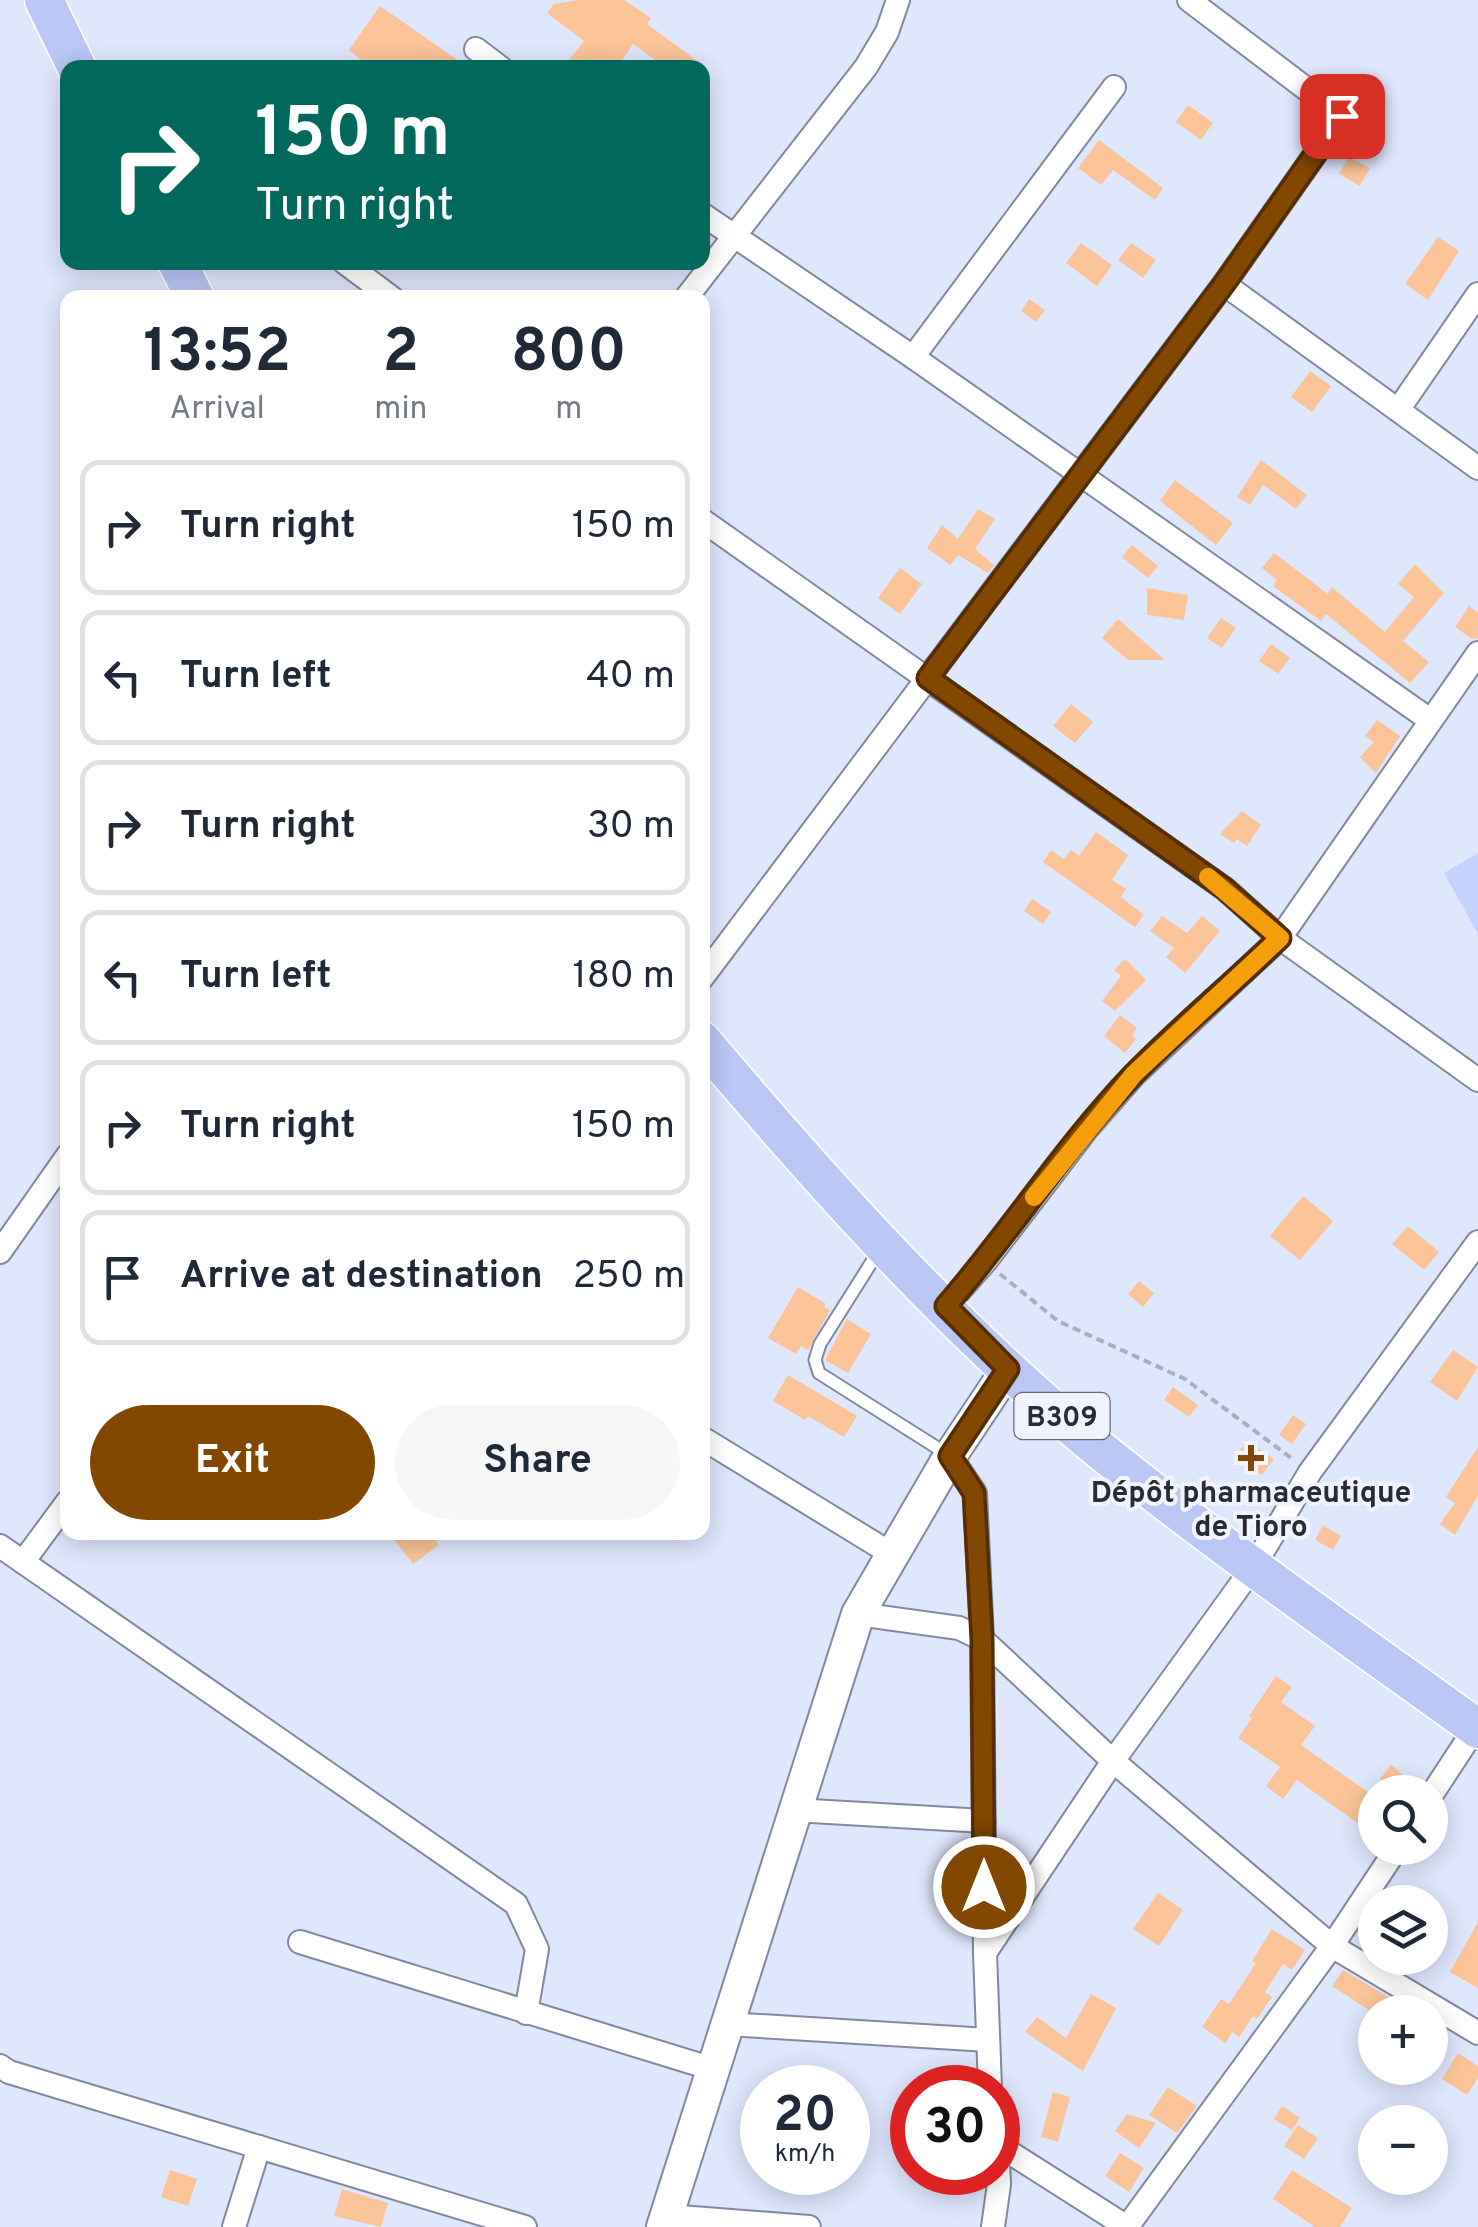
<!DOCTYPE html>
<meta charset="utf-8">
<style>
body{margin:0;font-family:Overpass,sans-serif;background:#f6f6f7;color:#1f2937;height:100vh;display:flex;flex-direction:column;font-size:38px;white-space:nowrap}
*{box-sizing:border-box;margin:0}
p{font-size:32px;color:#747a83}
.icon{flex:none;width:55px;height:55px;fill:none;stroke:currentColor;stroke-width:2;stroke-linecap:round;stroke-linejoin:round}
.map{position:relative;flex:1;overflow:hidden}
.details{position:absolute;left:60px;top:290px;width:650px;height:1250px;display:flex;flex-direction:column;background:#fff;border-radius:20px;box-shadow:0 5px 25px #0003}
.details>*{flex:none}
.top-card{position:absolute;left:60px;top:60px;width:650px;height:210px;border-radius:20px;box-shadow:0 5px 25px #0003;background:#00695c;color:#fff;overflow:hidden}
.controls{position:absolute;left:1358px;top:1775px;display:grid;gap:20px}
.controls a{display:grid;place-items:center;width:90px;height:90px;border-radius:50%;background:#fff;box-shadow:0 5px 25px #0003;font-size:50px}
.speed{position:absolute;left:740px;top:2065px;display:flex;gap:20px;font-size:50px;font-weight:700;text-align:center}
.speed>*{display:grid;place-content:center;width:130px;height:130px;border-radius:50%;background:#fff;box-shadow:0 5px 25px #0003;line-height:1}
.speed small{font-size:25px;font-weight:400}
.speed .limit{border:15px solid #d22;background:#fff;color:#111}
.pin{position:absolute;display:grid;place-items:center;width:85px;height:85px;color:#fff;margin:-42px;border-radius:20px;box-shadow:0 5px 15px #0006}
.me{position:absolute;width:110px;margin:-55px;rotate:0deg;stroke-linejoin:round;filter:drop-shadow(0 0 8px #0008)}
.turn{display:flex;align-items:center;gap:35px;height:210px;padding:0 30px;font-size:45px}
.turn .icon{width:130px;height:130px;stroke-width:2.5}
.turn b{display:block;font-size:70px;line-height:85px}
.eta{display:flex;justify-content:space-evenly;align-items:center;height:170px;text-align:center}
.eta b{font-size:60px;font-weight:700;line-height:70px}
.primary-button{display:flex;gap:20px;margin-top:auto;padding:20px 30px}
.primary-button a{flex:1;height:115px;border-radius:60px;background:#824700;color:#fff;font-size:40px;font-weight:700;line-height:115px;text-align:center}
.primary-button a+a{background:#f6f6f7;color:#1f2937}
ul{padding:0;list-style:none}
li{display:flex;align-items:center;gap:30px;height:135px;margin:0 20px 15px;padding:0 10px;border:5px solid #e0e1e3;border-radius:20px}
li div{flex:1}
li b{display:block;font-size:38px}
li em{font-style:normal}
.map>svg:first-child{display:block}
.green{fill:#c5d2fc}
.building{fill:#fac498}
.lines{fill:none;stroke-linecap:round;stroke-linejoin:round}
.lane-casing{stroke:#82899d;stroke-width:15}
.street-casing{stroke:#82899d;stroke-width:26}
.secondary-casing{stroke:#82899d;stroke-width:36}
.primary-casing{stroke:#fff;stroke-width:41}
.path{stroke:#a7aec0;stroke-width:4;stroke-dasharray:8 5;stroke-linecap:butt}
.lane{stroke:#fff;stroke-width:11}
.street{stroke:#fff;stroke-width:22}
.secondary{stroke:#fff;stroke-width:32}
.primary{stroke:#bac7f5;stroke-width:38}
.route-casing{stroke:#542e00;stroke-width:25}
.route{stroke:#824700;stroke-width:18}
.slow{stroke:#f59e0b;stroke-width:18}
.poi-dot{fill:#824700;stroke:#f1f4fd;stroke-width:4}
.labels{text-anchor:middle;stroke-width:8;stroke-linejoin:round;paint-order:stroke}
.shield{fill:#f1f4fd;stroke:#666871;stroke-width:2.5}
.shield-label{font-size:28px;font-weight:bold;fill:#2a2c35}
.poi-label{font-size:30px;font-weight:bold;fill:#2a2c35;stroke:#f1f4fd}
</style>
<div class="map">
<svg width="1478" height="2227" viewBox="0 0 1478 2227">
<rect width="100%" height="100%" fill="#dfe7fd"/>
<polygon class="green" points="1478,853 1478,934 1444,873"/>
<g class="building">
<polygon points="579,0 624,0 651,18 647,24 707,68 655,68 658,62 633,44 617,68 563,68 584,41 547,13 554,4"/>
<polygon points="380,6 469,68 371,68 349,50"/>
<polygon points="1188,105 1213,123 1201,140 1176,122"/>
<polygon points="1099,140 1163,188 1155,200 1113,170 1101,185 1078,168"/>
<polygon points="1349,157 1370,168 1360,186 1339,174"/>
<polygon points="1438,237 1459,251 1428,300 1405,284"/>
<polygon points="1081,243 1112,265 1097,286 1066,263"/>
<polygon points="1131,243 1156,260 1143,278 1118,260"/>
<polygon points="1029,299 1045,310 1036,322 1021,311"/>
<polygon points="1310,371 1331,386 1312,412 1291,397"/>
<polygon points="1261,460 1307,495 1296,509 1263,485 1250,505 1237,497"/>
<polygon points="1175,480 1233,523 1216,545 1160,501"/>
<polygon points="978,509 995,519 975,549 994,565 988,573 958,555 950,565 927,548 942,525 958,539"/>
<polygon points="1132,545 1158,566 1148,578 1122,557"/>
<polygon points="1274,553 1328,594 1332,587 1385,632 1414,597 1398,584 1415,564 1444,593 1403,641 1429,662 1410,683 1326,614 1321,621 1273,586 1277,580 1262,568"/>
<polygon points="900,568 922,584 900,614 878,598"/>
<polygon points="1147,588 1188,595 1184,620 1147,615"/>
<polygon points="1469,606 1478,613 1478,638 1472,639 1455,627"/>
<polygon points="1221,618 1236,628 1222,648 1207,638"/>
<polygon points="1118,619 1165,660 1128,660 1102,638"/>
<polygon points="1271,644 1290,658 1278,674 1259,661"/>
<polygon points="1071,704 1093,722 1075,743 1053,726"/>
<polygon points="1377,720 1400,736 1376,773 1360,757 1374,742 1365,736"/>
<polygon points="1242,811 1261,825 1247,846 1237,839 1234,843 1220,834"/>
<polygon points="1096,832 1128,855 1112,880 1126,889 1121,897 1144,915 1135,927 1043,862 1051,850 1064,859 1071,850 1079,856"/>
<polygon points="1032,899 1051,912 1043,924 1024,911"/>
<polygon points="1162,916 1187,933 1202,916 1220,931 1185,973 1166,957 1174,948 1150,931"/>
<polygon points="1125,959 1146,980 1115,1011 1102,1001 1121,976 1114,970"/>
<polygon points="1120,1015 1137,1028 1132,1035 1136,1039 1125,1053 1104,1036"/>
<polygon points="1303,1196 1333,1221 1300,1260 1270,1236"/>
<polygon points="1408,1226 1439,1252 1424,1270 1392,1244"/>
<polygon points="1139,1281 1154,1293 1143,1307 1128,1294"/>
<polygon points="798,1287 826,1304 824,1307 830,1310 808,1350 801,1346 796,1354 768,1338"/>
<polygon points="847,1319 871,1334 848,1373 825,1360"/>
<polygon points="1453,1350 1478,1367 1457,1401 1430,1382"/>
<polygon points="788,1375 857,1416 844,1437 808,1416 805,1420 773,1401"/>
<polygon points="1173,1387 1198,1405 1189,1417 1164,1400"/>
<polygon points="1293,1415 1306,1424 1292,1444 1279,1435"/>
<polygon points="1247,1440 1274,1459 1262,1475 1236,1457"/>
<polygon points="1478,1447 1478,1496 1455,1535 1440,1524 1455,1503 1446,1497"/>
<polygon points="1323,1525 1341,1536 1333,1550 1315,1540"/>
<polygon points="403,1532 429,1532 439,1545 413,1564 394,1539"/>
<polygon points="1276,1676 1292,1687 1281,1702 1315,1726 1301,1745 1375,1797 1375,1817 1366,1829 1297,1780 1283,1799 1266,1786 1280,1767 1238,1738 1252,1718 1249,1716"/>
<polygon points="1391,1765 1406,1777 1396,1791 1380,1779"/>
<polygon points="1158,1893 1183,1910 1159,1946 1133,1929"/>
<polygon points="1478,1922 1478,1988 1450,1972"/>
<polygon points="1272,1929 1305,1950 1292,1970 1283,1964 1265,1992 1272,1997 1257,2019 1253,2016 1239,2037 1232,2032 1226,2043 1202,2027 1221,1999 1229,2004 1256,1963 1252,1961"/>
<polygon points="1343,1970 1412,2011 1414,2012 1372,2012 1332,1986"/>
<polygon points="1091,1994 1116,2008 1083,2071 1025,2032 1037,2017 1066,2038"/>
<polygon points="1458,2053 1478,2066 1478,2078 1467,2095 1442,2079"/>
<polygon points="1168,2087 1197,2106 1177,2133 1149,2115"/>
<polygon points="1053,2092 1070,2097 1058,2142 1041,2137"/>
<polygon points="1282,2106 1300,2118 1292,2130 1274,2119"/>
<polygon points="1127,2114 1156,2123 1139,2148 1115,2131"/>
<polygon points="1298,2125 1318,2138 1304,2159 1284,2146"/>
<polygon points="1120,2153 1144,2168 1129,2192 1105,2176"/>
<polygon points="170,2170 197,2179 188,2206 161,2197"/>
<polygon points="1292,2170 1352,2208 1340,2227 1315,2227 1273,2199"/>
<polygon points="342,2189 388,2203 381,2227 334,2216"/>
</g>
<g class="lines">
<g class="lane-casing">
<polyline id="lane" points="878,1252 820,1344 815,1360 819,1373 947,1454"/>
</g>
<g class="street-casing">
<g id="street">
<polyline points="476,49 501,68"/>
<polyline points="702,214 913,357 1430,720"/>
<polyline points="344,262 392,298"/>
<polyline points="1224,284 1478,468"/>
<polyline points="686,298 866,67 887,32 898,0"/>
<polyline points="913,357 1114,87"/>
<polyline points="1398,410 1478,294"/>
<polyline points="702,520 1225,889 1280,938 1478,1080"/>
<polyline points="702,978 1224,284 1342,116 1189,0"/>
<polyline points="0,1252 68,1155"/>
<polyline points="946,1306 985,1262 1086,1130 1135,1074 1280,938 1478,653"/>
<polyline points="702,1438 890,1553"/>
<polyline points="950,1456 975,1493 982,1639 985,1953 990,2088"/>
<polyline points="0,1546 516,1904 537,1949 526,2013"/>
<polyline points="23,1562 68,1501"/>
<polyline points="858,1614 959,1628 982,1639 1113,1761 1332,1946 1478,2033"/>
<polyline points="1430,1797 1478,1724"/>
<polyline points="794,1810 984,1821"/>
<polyline points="300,1942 713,2069"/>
<polyline points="985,1953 1113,1761 1254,1566 1310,1472 1478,1242"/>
<polyline points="727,2024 988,2040"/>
<polyline points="0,2066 9,2072 525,2227"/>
<polyline points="998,2145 1127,2227"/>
<polyline points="667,2216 809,2227"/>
<polyline points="234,2227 259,2147"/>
<polyline points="993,2227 999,2184 998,2164"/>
<polyline points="1127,2227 1332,1946 1397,1848"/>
</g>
</g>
<g class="secondary-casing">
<polyline id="secondary" points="663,2227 858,1614 950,1456 1008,1369"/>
</g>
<g class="primary-casing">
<g id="primary">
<polyline points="44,0 77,68"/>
<polyline points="177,262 195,298"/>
<path d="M702 1041C825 1186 957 1334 1105 1454 1225 1550 1353 1639 1478 1729"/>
</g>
</g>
<polyline class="path" points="1000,1274 1058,1321 1185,1379 1294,1460"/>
<use href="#lane" class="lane"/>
<use href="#street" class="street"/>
<use href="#secondary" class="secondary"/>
<use href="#primary" class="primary"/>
</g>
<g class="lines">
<g class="route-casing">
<path id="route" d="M984 1887 982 1639 974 1493 950 1456 1008 1369 946 1306C1011 1231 1065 1146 1134 1074 1180 1027 1232 984 1280 938L1225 889 928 678 1224 284 1342 116"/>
</g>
<use href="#route" class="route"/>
<polyline class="slow" points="1034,1197 1134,1074 1280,938 1208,877"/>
</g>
<path class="poi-dot" d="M1246 1443h10v10h10v10h-10v10h-10v-10h-10v-10h10z"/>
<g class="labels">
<rect class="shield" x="1014.5" y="1393" width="95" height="46" rx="8"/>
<g class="shield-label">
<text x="1062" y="1426">B309</text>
</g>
<g class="poi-label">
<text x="1251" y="1502">Dépôt pharmaceutique<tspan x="1251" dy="34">de Tioro</tspan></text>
</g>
</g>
</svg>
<div class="controls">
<a><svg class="icon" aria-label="search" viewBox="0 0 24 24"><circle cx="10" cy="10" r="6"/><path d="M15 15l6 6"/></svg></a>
<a><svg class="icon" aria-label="layers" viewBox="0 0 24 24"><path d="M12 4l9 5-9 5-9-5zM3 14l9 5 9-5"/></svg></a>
<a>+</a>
<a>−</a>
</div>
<div class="speed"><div>20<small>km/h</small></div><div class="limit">30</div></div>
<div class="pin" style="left:1342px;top:116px;background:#d93025"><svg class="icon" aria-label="arrive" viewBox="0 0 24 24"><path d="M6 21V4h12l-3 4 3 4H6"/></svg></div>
<svg class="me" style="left:984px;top:1887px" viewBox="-20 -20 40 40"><circle r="17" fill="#824700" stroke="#fff" stroke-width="3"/><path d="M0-11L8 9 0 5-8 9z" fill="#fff"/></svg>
<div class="top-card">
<div class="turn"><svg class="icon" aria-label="right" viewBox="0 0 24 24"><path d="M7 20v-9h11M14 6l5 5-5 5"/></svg><div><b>150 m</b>Turn right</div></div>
</div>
<section class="details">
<div class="eta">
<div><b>13:52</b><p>Arrival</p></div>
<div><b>2</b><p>min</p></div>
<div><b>800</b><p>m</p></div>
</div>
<ul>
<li><svg class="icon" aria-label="right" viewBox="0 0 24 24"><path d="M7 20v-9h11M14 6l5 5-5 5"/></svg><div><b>Turn right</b></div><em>150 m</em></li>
<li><svg class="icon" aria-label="left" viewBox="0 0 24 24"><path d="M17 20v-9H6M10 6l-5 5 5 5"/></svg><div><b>Turn left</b></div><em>40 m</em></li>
<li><svg class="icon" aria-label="right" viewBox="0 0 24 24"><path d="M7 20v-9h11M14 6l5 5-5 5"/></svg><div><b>Turn right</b></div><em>30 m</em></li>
<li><svg class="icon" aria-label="left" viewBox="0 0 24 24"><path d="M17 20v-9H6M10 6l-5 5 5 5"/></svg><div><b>Turn left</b></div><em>180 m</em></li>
<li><svg class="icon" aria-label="right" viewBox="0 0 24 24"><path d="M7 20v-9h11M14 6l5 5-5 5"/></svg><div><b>Turn right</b></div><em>150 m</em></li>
<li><svg class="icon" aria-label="arrive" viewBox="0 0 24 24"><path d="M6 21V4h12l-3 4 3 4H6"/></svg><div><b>Arrive at destination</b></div><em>250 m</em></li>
</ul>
<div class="primary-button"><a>Exit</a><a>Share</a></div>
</section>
</div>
